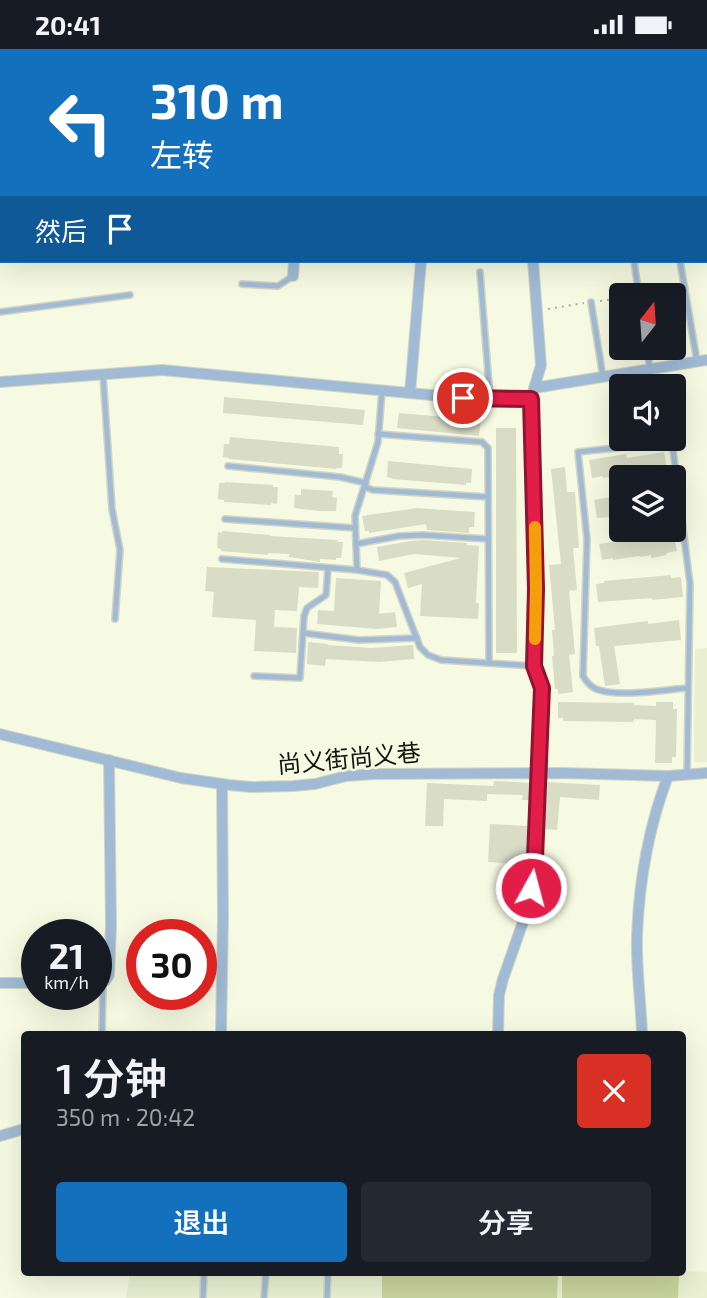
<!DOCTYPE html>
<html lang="zh">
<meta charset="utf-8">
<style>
body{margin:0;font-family:"Exo 2","Noto Sans SC",sans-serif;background:#242831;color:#f1f3f6;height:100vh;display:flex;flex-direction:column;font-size:26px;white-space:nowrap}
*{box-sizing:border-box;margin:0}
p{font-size:23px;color:#9ea1a6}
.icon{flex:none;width:38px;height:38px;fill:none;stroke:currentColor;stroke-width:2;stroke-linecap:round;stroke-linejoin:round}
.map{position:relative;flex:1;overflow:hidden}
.drawer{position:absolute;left:21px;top:982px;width:665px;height:245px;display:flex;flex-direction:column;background:#171b24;border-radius:7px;box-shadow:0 7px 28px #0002}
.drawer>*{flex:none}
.hud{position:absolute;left:0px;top:0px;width:707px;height:214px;box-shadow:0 7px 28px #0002;background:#1370bd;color:#fff;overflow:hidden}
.needle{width:46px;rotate:17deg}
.tools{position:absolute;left:609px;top:234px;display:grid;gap:14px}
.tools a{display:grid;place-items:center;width:77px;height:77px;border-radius:7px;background:#171b24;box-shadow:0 7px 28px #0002;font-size:35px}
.speed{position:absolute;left:21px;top:870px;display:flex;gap:14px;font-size:35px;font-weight:700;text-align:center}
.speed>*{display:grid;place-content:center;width:91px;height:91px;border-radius:50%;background:#171b24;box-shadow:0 7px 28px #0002;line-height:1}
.speed small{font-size:18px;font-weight:400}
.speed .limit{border:10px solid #d22;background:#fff;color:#111}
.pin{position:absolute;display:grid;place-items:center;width:60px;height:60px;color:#fff;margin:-30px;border:4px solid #fff;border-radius:50%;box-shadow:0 2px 7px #0007}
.me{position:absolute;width:77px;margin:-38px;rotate:7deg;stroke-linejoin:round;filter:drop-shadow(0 0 5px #0008)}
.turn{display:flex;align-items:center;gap:24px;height:147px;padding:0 35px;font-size:32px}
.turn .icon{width:91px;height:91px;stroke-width:2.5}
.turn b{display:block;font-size:49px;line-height:60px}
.then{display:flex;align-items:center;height:66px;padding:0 35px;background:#0003;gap:14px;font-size:26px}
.round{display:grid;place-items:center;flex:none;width:74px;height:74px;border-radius:7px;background:#242831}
.overview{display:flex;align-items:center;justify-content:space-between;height:119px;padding:0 35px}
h1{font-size:42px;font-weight:600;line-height:52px}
.cta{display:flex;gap:14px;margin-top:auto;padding:14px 35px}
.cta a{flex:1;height:80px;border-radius:7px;background:#1370bd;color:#fff;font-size:28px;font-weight:600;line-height:80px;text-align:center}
.cta a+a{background:#242831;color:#f1f3f6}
.status{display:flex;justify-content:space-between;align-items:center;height:49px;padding:0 35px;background:#171b24;direction:ltr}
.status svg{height:19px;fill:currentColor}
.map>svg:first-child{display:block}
.built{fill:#e9efd0}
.park{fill:#c9d39c}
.building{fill:#d9ddc6}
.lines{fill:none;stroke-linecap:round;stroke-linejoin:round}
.service-casing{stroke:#d2d5c0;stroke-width:8}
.minor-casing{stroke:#d2d5c0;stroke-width:12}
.path{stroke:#adb09d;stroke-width:2;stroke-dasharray:2 5;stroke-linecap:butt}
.service{stroke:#a1bbd6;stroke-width:5}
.minor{stroke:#a1bbd6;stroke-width:10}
.route-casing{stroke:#92132f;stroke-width:18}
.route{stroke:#e11d48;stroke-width:12}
.slow{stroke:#f59e0b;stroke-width:12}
.labels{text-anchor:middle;stroke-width:5;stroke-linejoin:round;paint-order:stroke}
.street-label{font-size:24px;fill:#13150d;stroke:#f6fae2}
</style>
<div class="status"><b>20:41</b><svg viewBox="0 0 49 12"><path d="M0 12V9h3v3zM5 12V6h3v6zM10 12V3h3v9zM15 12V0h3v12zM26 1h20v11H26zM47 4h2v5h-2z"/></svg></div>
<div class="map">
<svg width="707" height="1249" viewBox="0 0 707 1249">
<rect width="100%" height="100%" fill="#f6fae2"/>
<g class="built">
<polygon points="707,599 707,713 694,713 695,600"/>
<polygon points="683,1222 707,1223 707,1249 126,1249 130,1223"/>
</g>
<g class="park">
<polygon points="382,1223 558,1223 557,1249 382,1249"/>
<polygon points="562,1223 679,1225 678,1249 562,1249"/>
</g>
<g class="building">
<polygon points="224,348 365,361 363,376 223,364"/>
<polygon points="399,364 481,371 479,387 397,379"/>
<polygon points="496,379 516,379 517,604 496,604"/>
<polygon points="230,388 339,398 339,405 343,405 342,419 337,419 336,420 229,410 229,409 223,408 224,395 229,395"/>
<polygon points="664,403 667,420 656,422 657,424 641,427 640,424 603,429 603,427 592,429 589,411 626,405 627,409"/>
<polygon points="388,412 472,420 471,434 466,434 466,436 392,430 392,429 387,428"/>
<polygon points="565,418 567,443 575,443 579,499 573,499 577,541 569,542 575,605 569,606 573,643 558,645 558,640 555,640 552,607 554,607 552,581 555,581 549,516 561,515 551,420"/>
<polygon points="225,433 273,436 273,438 278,438 277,455 271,454 271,456 224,453 224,451 218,450 219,434 225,434"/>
<polygon points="301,440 333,442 332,448 337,449 336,462 319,462 294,459 295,446 301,446"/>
<polygon points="621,446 621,467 597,469 594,451"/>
<polygon points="417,459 475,463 474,478 469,478 469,484 427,481 426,475 369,484 369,482 365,482 362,467"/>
<polygon points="222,482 270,486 270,487 338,491 337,493 343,493 341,509 336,509 336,511 320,510 320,513 289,508 289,505 268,504 268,506 221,502 221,500 217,499 218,483 222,484"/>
<polygon points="661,485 662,488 674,486 677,502 666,504 667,506 651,509 651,506 640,508 639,507 613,511 613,509 602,511 599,495 612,493 611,490 623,488 624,491"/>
<polygon points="423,491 467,494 467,496 479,497 476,554 479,554 478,570 420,567 422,535 408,539 404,524 461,509 414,505 379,512 377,498 411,492"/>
<polygon points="207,518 319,523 318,539 299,538 297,562 275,561 274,578 297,579 296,604 254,602 256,571 212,568 214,543 205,542"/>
<polygon points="671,526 671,529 681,528 683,548 652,551 652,549 598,553 596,535 604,534 604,532"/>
<polygon points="336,529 381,532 379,565 395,563 397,578 377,580 317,575 318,561 334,562"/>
<polygon points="679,571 681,591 614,597 620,635 605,637 599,597 596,597 594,579 648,572 648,575"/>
<polygon points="308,593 328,595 327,596 372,599 413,596 414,610 379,613 326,610 325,617 307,615"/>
<polygon points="558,653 634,654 634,656 656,657 656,653 673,653 673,660 677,660 676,708 672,708 672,714 655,714 656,671 634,670 633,673 563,672 563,669 558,669"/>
<polygon points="494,732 532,734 531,751 522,751 523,746 487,745 487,752 444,750 443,777 425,777 427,734 493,737"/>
<polygon points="547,733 600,736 599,751 560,748 557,781 544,780"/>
<polygon points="490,775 529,777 527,815 488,813"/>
</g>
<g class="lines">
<g class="service-casing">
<g id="service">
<polyline points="703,0 703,2"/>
<polyline points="62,2 62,0"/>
<polyline points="167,2 167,0"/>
<polyline points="486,2 486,0"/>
<polyline points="705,19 705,30"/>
<polyline points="634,212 639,247"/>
<polyline points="680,212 697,312"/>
<polyline points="480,223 490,349"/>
<polyline points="242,235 278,237 293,227"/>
<polyline points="591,253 603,328"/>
<polyline points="0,263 130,246"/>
<polyline points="647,299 650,320"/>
<polyline points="103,326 112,460 120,501 115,570"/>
<polyline points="378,385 482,393 488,399 489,614"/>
<polyline points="228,417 340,428 366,434"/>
<polyline points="365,438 373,441 488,448"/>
<polyline points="225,470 355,479"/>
<polyline points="356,495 399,487 423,486 488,490"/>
<polyline points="222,510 357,521 387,526 395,533 420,598 428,606 441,611 534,617"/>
<polyline points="357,521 355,467 378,393 382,342"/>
<polyline points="303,584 359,591 417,589"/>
<polyline points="254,627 300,629 304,567 307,559 326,546 328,519"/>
<path d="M687 639C663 641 621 648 599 641 591 639 587 634 583 627L587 490 578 403 672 393 690 535 687 726"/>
<polyline points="102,985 103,934"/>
<polyline points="203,1249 204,1223"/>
<polyline points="264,1249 266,1223"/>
<polyline points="327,1249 328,1223"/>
</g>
</g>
<g class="minor-casing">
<g id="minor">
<polyline points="618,0 618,2"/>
<polyline points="9,2 9,0"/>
<polyline points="312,2 312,0"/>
<polyline points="403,2 403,0"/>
<polyline points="293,227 294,212"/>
<polyline points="0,333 162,321 463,349 531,350"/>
<polyline points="534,339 707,311"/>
<polyline points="410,344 421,212"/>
<polyline points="0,685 181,729 229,736 251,738 293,737 315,735 346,727 374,725 562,724 668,727 707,724"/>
<polyline points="0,934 37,934"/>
<polyline points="96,934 105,932 109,926 111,877 109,711"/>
<polyline points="221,985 223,867 222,735"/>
<polyline points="498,985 499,946 503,930 524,870 531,839 535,809 540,724 543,639 534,617 536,540 531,350 541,316 533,212"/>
<path d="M642 985C641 953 636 920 637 887 639 834 649 777 668 727"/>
<polyline points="0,1087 24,1080"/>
</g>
</g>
<g class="path">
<polyline points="670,2 683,0"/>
<polyline points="705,110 707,110"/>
<polyline points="600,252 621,249"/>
<polyline points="548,260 584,254"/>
</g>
<use href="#service" class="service"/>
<use href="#minor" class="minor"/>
</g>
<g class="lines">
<g class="route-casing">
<polyline id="route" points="463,349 531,350 536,540 534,617 542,639 535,809 531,839"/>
</g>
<use href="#route" class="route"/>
<polyline class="slow" points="535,478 536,540 535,590"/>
</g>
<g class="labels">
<g class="street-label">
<text transform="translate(349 710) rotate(-5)" y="8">尚义街尚义巷</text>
</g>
</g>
</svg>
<div class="tools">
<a><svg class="needle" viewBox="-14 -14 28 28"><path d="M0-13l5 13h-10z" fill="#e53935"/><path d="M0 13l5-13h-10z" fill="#9ea1a6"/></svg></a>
<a><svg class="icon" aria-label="sound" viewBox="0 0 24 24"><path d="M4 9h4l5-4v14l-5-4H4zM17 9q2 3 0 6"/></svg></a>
<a><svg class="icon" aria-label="layers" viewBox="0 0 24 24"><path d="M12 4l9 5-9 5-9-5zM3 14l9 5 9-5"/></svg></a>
</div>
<div class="speed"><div>21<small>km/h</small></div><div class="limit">30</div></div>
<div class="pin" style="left:463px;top:349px;background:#d93025"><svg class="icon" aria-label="arrive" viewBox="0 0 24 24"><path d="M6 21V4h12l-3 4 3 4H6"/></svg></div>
<svg class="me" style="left:531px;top:839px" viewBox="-20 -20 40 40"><circle r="17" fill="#e11d48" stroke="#fff" stroke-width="3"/><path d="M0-11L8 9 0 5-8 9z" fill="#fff"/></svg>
<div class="hud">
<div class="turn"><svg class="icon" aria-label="left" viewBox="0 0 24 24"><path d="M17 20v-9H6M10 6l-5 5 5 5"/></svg><div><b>310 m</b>左转</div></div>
<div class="then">然后<svg class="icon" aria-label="arrive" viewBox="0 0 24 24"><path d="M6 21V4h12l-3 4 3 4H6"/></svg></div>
</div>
<section class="drawer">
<div class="overview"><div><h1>1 分钟</h1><p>350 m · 20:42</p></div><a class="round" style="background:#d93025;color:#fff"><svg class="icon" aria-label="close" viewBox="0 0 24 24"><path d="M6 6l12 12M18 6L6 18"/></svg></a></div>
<div class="cta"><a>退出</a><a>分享</a></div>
</section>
</div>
